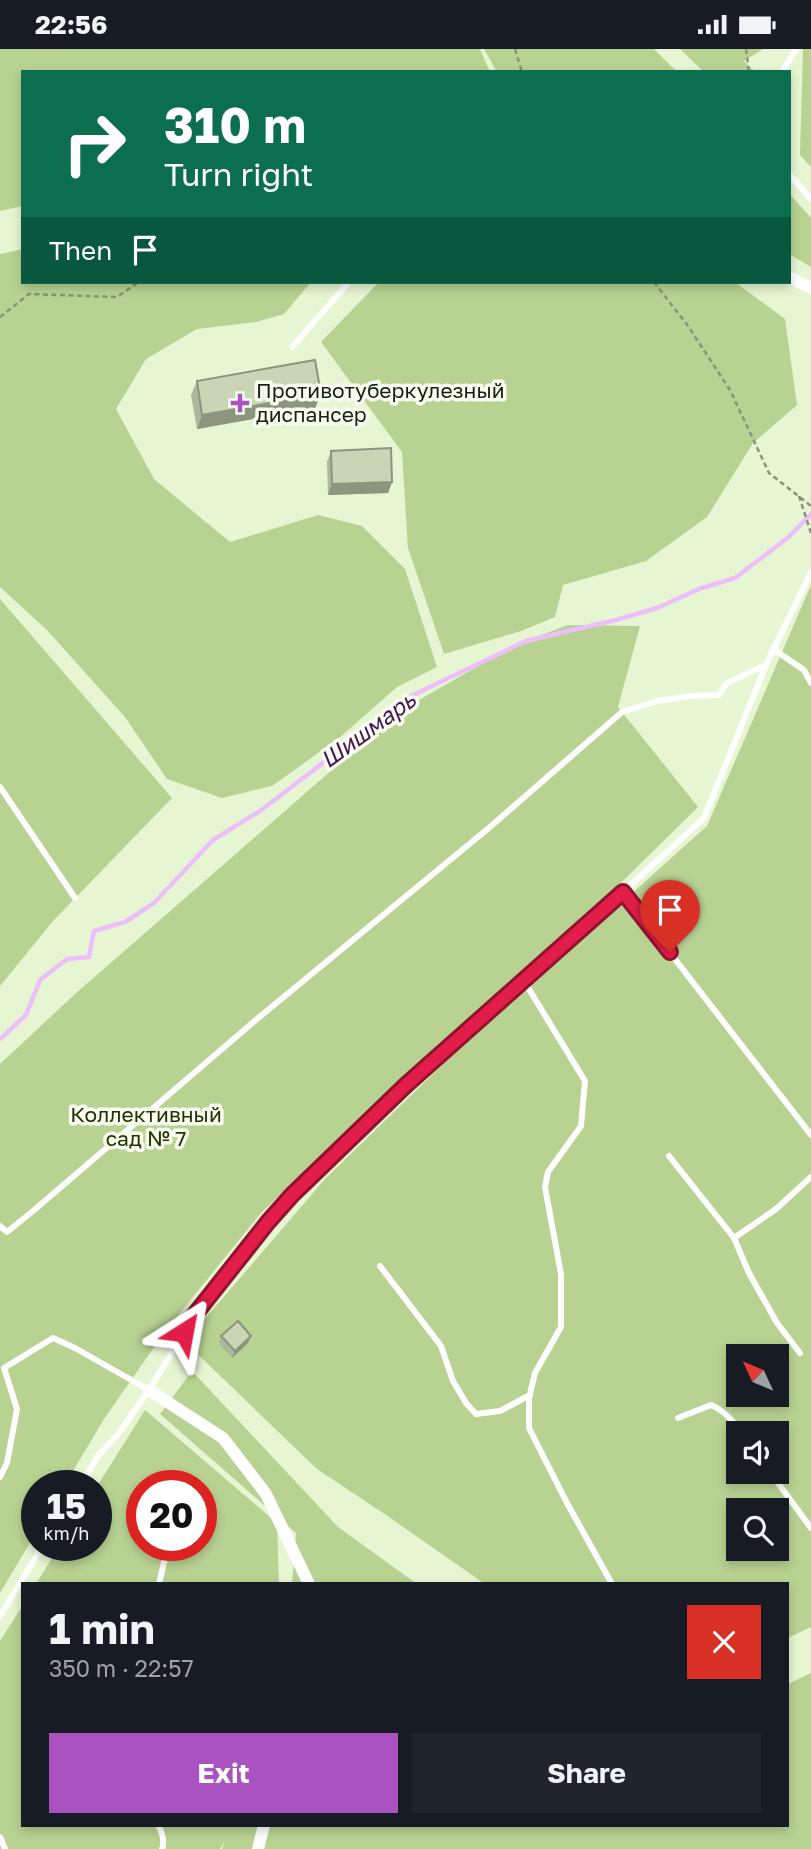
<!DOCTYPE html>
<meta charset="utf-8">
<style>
body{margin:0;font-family:"Golos Text",sans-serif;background:#20242c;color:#f1f3f6;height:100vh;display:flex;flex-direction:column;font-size:26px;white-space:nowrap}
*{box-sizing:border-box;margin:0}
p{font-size:23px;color:#9ea1a6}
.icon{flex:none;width:38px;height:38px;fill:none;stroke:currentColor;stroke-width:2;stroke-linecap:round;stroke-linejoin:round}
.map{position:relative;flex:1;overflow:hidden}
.sheet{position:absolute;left:21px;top:1533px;width:768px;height:245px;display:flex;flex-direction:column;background:#171b24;border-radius:0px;box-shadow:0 4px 10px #0003}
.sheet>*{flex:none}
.guide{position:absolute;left:21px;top:21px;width:770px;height:214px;border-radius:0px;box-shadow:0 4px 10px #0003;background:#0b6e4f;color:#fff;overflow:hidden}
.needle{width:46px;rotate:314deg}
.buttons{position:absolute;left:726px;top:1295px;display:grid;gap:14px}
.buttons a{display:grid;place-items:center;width:63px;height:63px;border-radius:0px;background:#171b24;box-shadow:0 4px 10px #0003;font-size:35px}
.speed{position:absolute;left:21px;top:1421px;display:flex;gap:14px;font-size:35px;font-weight:700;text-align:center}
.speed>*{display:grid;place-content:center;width:91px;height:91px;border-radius:50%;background:#171b24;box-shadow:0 4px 10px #0003;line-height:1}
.speed small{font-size:18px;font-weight:400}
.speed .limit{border:10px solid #d22;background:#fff;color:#111}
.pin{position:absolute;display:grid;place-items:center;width:60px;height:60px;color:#fff;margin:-72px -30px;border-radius:50% 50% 50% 0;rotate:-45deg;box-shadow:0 0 7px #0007}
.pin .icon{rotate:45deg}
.me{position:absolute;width:77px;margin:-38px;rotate:34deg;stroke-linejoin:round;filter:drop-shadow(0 0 5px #0008)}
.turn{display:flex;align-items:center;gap:24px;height:147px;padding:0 28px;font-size:32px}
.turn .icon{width:91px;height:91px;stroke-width:2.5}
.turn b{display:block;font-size:49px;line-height:60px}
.then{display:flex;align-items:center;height:66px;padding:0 28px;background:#0003;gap:14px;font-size:26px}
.round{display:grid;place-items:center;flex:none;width:74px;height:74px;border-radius:0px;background:#20242c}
.summary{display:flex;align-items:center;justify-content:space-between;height:119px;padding:0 28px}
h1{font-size:42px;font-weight:700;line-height:52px}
.button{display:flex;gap:14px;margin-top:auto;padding:14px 28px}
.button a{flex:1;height:80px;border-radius:0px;background:#a952c0;color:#fff;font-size:28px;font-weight:700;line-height:80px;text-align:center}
.button a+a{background:#20242c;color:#f1f3f6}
.status{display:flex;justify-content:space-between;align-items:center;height:49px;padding:0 35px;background:#171b24;direction:ltr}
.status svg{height:19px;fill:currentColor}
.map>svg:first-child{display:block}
.green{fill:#b8d292;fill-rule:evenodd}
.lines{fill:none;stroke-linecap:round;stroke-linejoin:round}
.stream{stroke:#eebefb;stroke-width:4.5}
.path{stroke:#88937a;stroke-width:2.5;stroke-dasharray:5 3.5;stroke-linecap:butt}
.lane{stroke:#fff;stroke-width:6}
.street{stroke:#fff;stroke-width:12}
.wall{fill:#acb89c}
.shaded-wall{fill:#8c967f}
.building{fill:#c8d6b5;stroke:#8c967f;stroke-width:2}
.route-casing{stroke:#92132f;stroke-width:18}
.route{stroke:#e11d48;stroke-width:12}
.poi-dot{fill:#a952c0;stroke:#f8fef0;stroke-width:2.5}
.labels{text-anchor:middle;stroke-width:7;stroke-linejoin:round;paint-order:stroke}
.poi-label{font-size:21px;fill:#1a1f12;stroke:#f8fef0;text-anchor:start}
.park-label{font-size:21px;fill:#223200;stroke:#f8fef0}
.water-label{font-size:23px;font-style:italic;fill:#4a1158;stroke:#f8fef0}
</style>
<div class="status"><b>22:56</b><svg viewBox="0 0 49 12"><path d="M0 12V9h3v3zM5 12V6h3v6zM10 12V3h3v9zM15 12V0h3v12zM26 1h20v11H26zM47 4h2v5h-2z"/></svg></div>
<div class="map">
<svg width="811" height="1800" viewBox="0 0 811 1800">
<rect width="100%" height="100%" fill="#e6f5d2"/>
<g class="green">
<polygon points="0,0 480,0 490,23 23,23 23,157 0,162"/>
<polygon points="484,0 654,0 677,23 497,23"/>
<polygon points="680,0 763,0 744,12 755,23 704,23"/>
<polygon points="803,0 811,0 811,118 800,106"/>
<polygon points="789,144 811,169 811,218 789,205"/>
<polygon points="23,200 23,233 311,233 284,265 256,273 197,280 146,310 116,360 154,430 230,493 318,466 362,477 405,520 437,618 397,638 339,689 272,737 222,749 167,730 125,668 47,581 0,538 0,205"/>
<polygon points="379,233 735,233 785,270 797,356 753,394 707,468 646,512 563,536 555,568 521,582 444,605 408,499 402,403 321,293"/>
<path d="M811 536V1578L788 1589V1535H485L386 1466 317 1420 185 1293 326 1129 468 991 707 777ZM738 1307H777V1346H738ZM738 1384H777V1423H738ZM738 1461H777V1500H738Z"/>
<polygon points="0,550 172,749 53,872 0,937"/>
<polygon points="568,576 640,577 618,658 698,758 567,887 401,1030 261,1164 166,1281 104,1370 64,1437 37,1437 37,1482 0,1544 0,1015 75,945 333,720 419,651 515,596"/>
<polygon points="192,1322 338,1478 417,1535 292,1535 296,1484 160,1365"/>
<path d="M145 1361 277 1474 279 1535H36L60 1496H96V1439ZM142 1437H201V1496H142Z"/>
<polygon points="23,1556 23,1776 788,1776 788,1635 811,1624 811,1800 222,1800 224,1793 220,1800 0,1800 0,1592"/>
</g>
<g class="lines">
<polyline class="stream" points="0,990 26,966 40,931 67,910 89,908 94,882 125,873 154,854 213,791 260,762 409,648 526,592 616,571 657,559 699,540 735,529 790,487 811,465"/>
<g class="path">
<polyline points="515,0 522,23"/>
<polyline points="746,0 749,23"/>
<polyline points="654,233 688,277 730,341 769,424 811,457"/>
<polyline points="0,268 29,245 117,248 139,233"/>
<polyline points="799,447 811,484"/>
</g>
<g class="lane">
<polyline points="782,23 796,0"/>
<polyline points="789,125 811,150"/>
<polyline points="292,298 349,233"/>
<polyline points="773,600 804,621 811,634"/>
<polyline points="0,738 75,849"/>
<polyline points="623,843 811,1086"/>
<polyline points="524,932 585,1032 581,1077 548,1123 545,1138 561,1225 561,1278 535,1324 529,1349 529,1379 567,1454 612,1535"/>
<polyline points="669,1107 734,1189 749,1224 777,1274 800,1304"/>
<polyline points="0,1177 7,1183 33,1162 257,970 490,778 622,663 657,652 692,647 719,646 727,634 766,616"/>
<polyline points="734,1189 776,1160 811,1128"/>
<polyline points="380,1217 441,1297 453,1332 466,1354 476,1365 500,1362 530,1346"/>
<path d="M678 1369 711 1356C724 1361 734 1373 742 1384"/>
<polyline points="770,1423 811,1479"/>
<polyline points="0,1428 7,1414 17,1360 4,1319 53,1289 75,1299 149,1341"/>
<polyline points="80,1437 98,1407 119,1384 149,1341 196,1264 292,1146 406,1036 567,894 704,769 766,616 811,523"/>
<polyline points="159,1535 168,1496"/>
<polyline points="0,1567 43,1496"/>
<path d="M158 1776C162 1782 165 1793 162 1800"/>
<polyline points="0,1788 5,1800"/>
</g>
<g class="street">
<polyline points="789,228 811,239"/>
<polyline points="149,1341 223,1389 266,1445 309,1535"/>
<polyline points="258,1800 264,1776"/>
</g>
</g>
<g class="wall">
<polygon points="197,332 321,345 315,359 197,380 191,346"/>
<polygon points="331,402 392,433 388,444 328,446 327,413"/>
<polygon points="221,1287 251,1287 248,1294 232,1309 219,1294"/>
</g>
<g class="shaded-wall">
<polygon points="321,345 315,359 197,380 202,366"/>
<polygon points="392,433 388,444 328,446 332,435"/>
<polygon points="251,1287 248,1294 232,1309 235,1302"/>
</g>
<g class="building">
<polygon points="315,311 321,345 202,366 197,332"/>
<polygon points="391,399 392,433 332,435 331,402"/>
<polygon points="238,1272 251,1287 235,1302 221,1287"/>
</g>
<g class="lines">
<g class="route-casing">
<polyline id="route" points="184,1283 196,1264 268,1173 292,1146 406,1036 623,843 670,903"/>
</g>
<use href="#route" class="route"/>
</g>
<path class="poi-dot" d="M236.5 343.5h7v7h7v7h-7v7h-7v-7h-7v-7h7z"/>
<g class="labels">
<g class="poi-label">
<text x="256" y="349">Противотуберкулезный<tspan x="256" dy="24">диспансер</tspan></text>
</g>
<g class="park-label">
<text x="146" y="1073">Коллективный<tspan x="146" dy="24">сад № 7</tspan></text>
</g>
<g class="water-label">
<text transform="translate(368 681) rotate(-36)" y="8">Шишмарь</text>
</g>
</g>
</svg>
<div class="buttons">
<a><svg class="needle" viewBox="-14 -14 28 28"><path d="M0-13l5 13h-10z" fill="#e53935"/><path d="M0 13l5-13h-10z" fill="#9ea1a6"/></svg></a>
<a><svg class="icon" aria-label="sound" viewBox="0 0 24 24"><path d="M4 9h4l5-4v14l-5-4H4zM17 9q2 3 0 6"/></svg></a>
<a><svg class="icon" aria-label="search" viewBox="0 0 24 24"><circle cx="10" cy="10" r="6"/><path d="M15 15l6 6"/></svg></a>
</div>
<div class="speed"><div>15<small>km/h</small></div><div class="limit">20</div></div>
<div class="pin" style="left:670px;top:903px;background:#d93025"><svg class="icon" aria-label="arrive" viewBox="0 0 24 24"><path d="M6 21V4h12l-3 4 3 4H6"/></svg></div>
<svg class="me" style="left:184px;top:1283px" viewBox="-20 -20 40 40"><path d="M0-17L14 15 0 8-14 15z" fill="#e11d48" stroke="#fff" stroke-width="4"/></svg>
<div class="guide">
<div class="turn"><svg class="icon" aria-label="right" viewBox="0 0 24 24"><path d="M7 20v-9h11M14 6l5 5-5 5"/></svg><div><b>310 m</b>Turn right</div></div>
<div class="then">Then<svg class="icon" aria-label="arrive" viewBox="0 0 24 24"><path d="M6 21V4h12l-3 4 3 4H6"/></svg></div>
</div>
<section class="sheet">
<div class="summary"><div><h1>1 min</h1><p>350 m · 22:57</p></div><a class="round" style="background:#d93025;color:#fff"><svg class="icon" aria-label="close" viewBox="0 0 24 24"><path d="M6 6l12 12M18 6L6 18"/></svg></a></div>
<div class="button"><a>Exit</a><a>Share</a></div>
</section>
</div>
